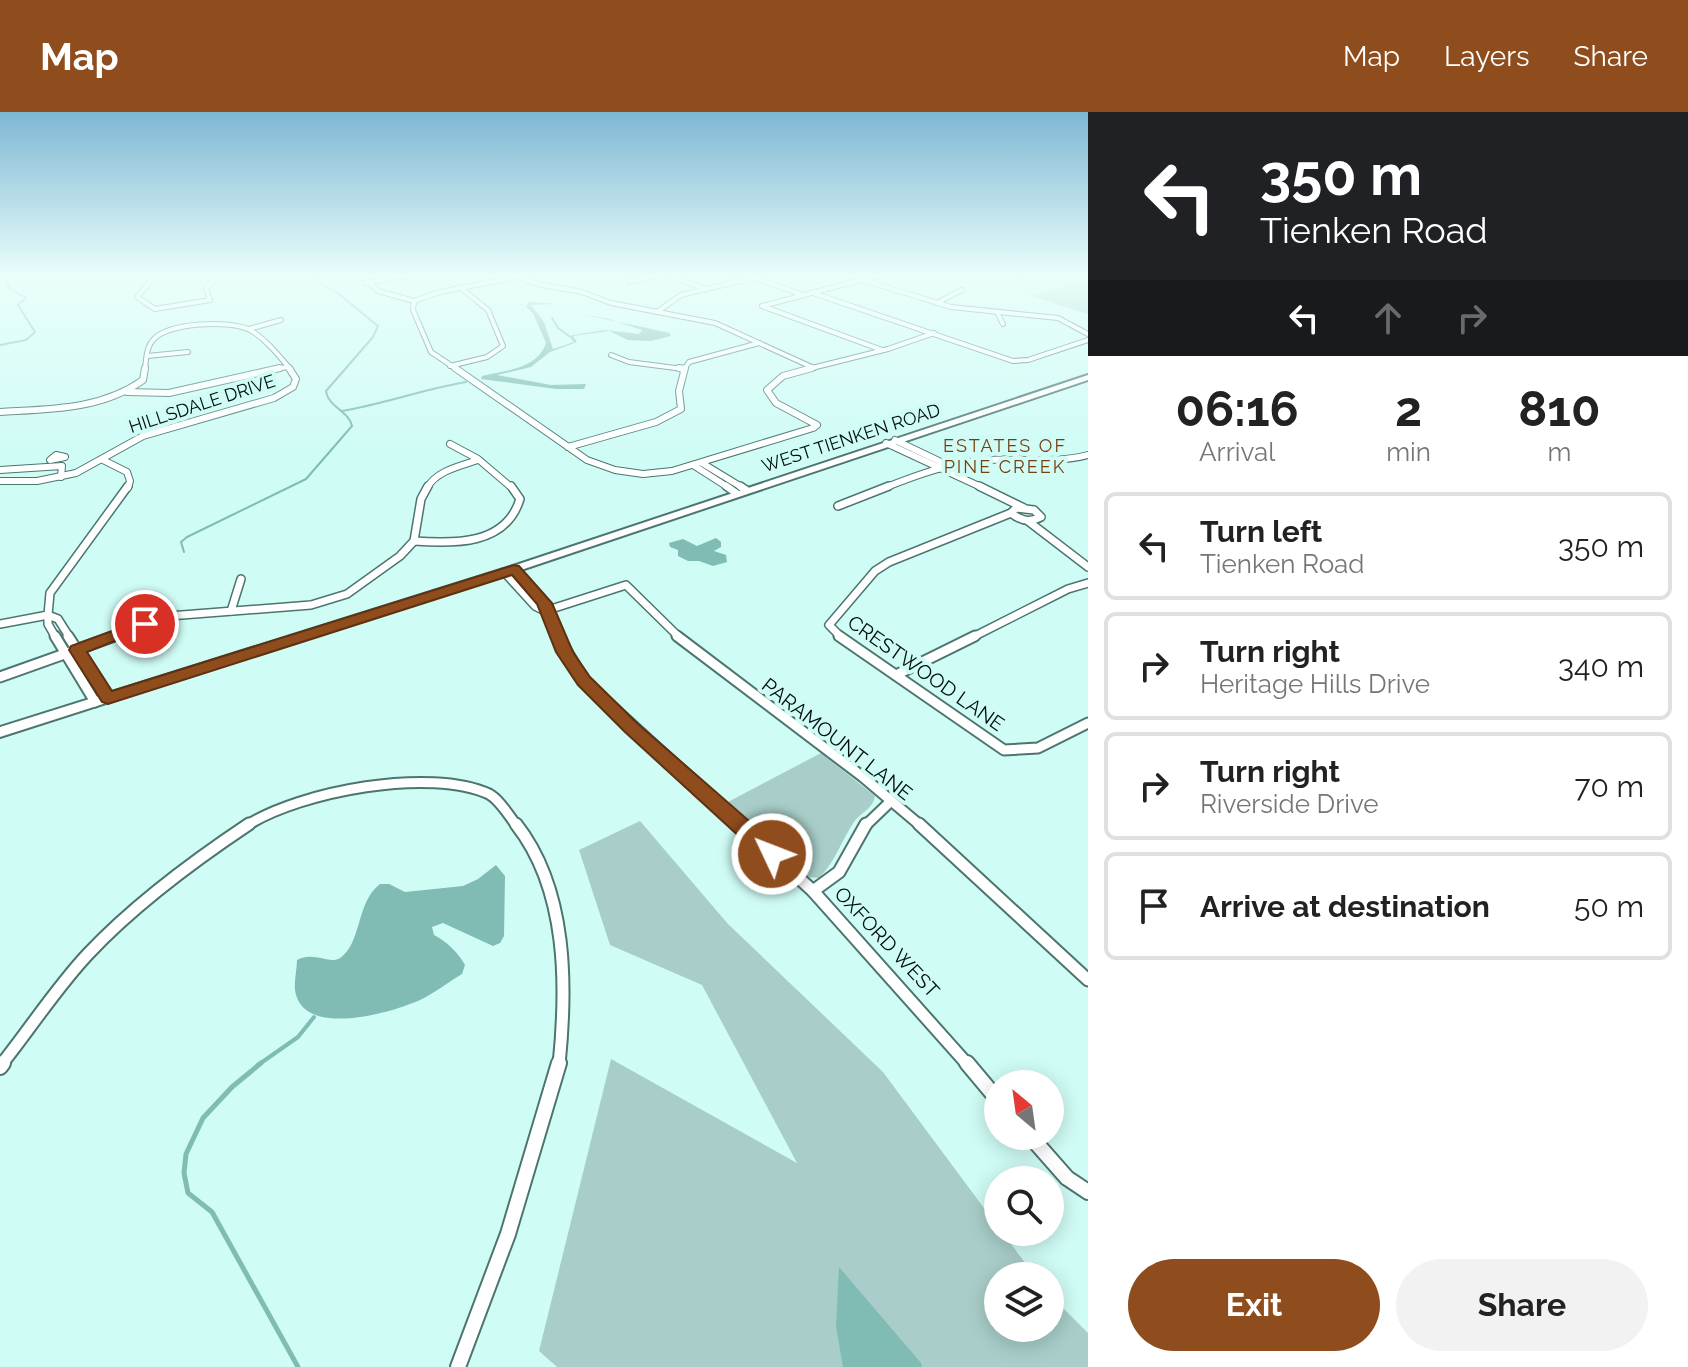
<!DOCTYPE html>
<style>
body{margin:0;font-family:Raleway,sans-serif;background:#f2f2f2;color:#222;height:100vh;display:flex;flex-direction:column;font-size:30px;white-space:nowrap}
*{box-sizing:border-box;margin:0}
p{font-size:26px;color:#767676}
.icon{flex:none;width:44px;height:44px;fill:none;stroke:currentColor;stroke-width:2;stroke-linecap:round;stroke-linejoin:round}
.map{position:relative;flex:1;overflow:hidden}
.panel{display:flex;flex-direction:column;background:#fff;width:600px}
.panel>*{flex:none}
.guide{background:#202124;color:#fff;overflow:hidden}
.needle{width:52px;rotate:331deg}
.buttons{position:absolute;left:984px;top:958px;display:grid;gap:16px}
.buttons a{display:grid;place-items:center;width:80px;height:80px;border-radius:50%;background:#fff;box-shadow:0 4px 20px #0003;font-size:40px}
.pin{position:absolute;display:grid;place-items:center;width:68px;height:68px;color:#fff;margin:-34px;border:4px solid #fff;border-radius:50%;box-shadow:0 2px 8px #0007}
.me{position:absolute;width:88px;margin:-44px;rotate:313deg;stroke-linejoin:round;filter:drop-shadow(0 0 6px #0008)}
.turn{display:flex;align-items:center;gap:28px;height:168px;padding:0 40px;font-size:36px}
.turn .icon{width:104px;height:104px;stroke-width:2.5}
.turn b{display:block;font-size:56px;line-height:68px}
.lanes{display:flex;align-items:center;height:76px;padding:0 40px;background:#0003;justify-content:center;gap:40px;direction:ltr}
.lanes .off{opacity:.35}
.eta{display:flex;justify-content:space-evenly;align-items:center;height:136px;text-align:center}
.eta b{font-size:48px;font-weight:700;line-height:56px}
.action{display:flex;gap:16px;margin-top:auto;padding:16px 40px}
.action a{flex:1;height:92px;border-radius:48px;background:#8f4c1c;color:#fff;font-size:32px;font-weight:700;line-height:92px;text-align:center}
.action a+a{background:#f2f2f2;color:#222}
ul{padding:0;list-style:none}
li{display:flex;align-items:center;gap:24px;height:108px;margin:0 16px 12px;padding:0 24px;border:4px solid #e0e0e0;border-radius:12px}
li div{flex:1}
li b{display:block;font-size:30px}
li em{font-style:normal}
header{display:flex;align-items:center;gap:48px;box-sizing:border-box;height:112px;padding:0 40px;background:#8f4c1c;color:#fff}
header strong{font-size:38px}
nav{display:flex;gap:44px;margin-inline-start:auto;font-size:28px}
main{display:flex;flex:1;min-height:0}
.map>svg:first-child{display:block}
.built{fill:#bcf1ea}
.green{fill:#a9cec9}
.water{fill:#80bbb4}
.lines{fill:none;stroke-linecap:round;stroke-linejoin:round}
.stream-far2{stroke:#80bbb4;stroke-width:2}
.stream-far1{stroke:#80bbb4;stroke-width:4}
.stream{stroke:#80bbb4;stroke-width:5}
.street-far5-casing{stroke:#4d7570;stroke-width:6}
.street-far4-casing{stroke:#4d7570;stroke-width:8}
.street-far3-casing{stroke:#4d7570;stroke-width:10}
.street-far2-casing{stroke:#4d7570;stroke-width:13}
.street-far1-casing{stroke:#4d7570;stroke-width:15}
.street-casing{stroke:#4d7570;stroke-width:18}
.secondary-casing{stroke:#4d7570;stroke-width:4}
.street-far5{stroke:#fff;stroke-width:4}
.street-far4{stroke:#fff;stroke-width:6}
.street-far3{stroke:#fff;stroke-width:7}
.street-far2{stroke:#fff;stroke-width:9}
.street-far1{stroke:#fff;stroke-width:11}
.street{stroke:#fff;stroke-width:14}
.secondary{fill:#fff;fill-rule:evenodd}
.route{fill:#8f4c1c;stroke:#5d3112;stroke-width:2}
.labels{text-anchor:middle;stroke-width:8;stroke-linejoin:round;paint-order:stroke}
.far-street-label{font-size:18px;fill:#020f0e;stroke:#d0fcf6}
.far-neighbourhood-label{font-size:18px;letter-spacing:2px;fill:#783d0e;stroke:#d0fcf6}
.street-label{font-size:20px;fill:#020f0e;stroke:#d0fcf6}
</style>
<header>
<strong>Map</strong>
<nav><a>Map</a><a>Layers</a><a>Share</a></nav>
</header>
<main>
<div class="map">
<svg width="1088" height="1255" viewBox="0 0 1088 1255">
<rect width="100%" height="100%" fill="#d0fcf6"/>
<polygon class="built" points="960,164 1088,164 1088,170 1030,184"/>
<g class="green">
<polygon points="1088,170 1088,202 1030,184"/>
<path d="M821 641 875 684C873 697 861 700 854 710 841 729 836 749 819 766L809 765 726 691Z"/>
<polygon points="640,709 728,812 883,960 998,1115 998,1120 1002,1120 1035,1164 998,1164 998,1216 1050,1216 1050,1183 1088,1221 1088,1255 557,1255 539,1239 611,947 797,1051 702,873 610,833 579,738"/>
</g>
<g class="water">
<path d="M529 190 555 192 531 193 544 210 553 237 574 230 569 224 574 223 605 218 639 222 642 218 609 207 576 201 670 221 671 224 651 229 628 228 609 219 573 224 577 230 550 240 531 255 497 263 551 273 586 272 584 277H556L481 267 482 264C507 258 537 257 546 231L533 201 526 195Z"/>
<polygon points="716,426 721,430 721,435 714,439 726,443 727,450 713,454 699,449 688,449 678,444 678,438 670,435 669,431 683,427 697,434"/>
<path d="M496 753 505 764 504 824 500 831 493 834 443 811 432 815 434 823C446 829 458 840 465 853L462 862C448 870 435 881 420 888 391 901 302 927 295 878 294 869 297 857 297 848 314 839 330 853 340 846 362 831 356 790 380 772H389L405 780 463 774 478 767Z"/>
<polygon points="839,1155 921,1251 922,1255 843,1255 836,1214"/>
</g>
<g class="lines">
<g class="stream-far2">
<polyline points="552,206 558,216 569,224"/>
<polyline points="0,233 26,228 35,220 18,193 26,186 10,177 6,170 10,164"/>
<path d="M342 299C384 292 424 277 466 270"/>
<path d="M184 440 181 430 187 425 306 367 352 314C349 299 328 295 326 279L373 225 378 214 340 183 310 164"/>
</g>
<polyline class="stream-far1" points="258,953 298,925 314,905"/>
<polyline class="stream" points="261,951 232,975 203,1006 186,1042 184,1061 188,1081 212,1100 298,1255"/>
<g class="street-far5-casing">
<g id="street-far5">
<polyline points="155,164 137,185 155,197 210,188 206,177 216,164"/>
<polyline points="362,164 378,179 414,189"/>
<polyline points="671,164 705,177"/>
<polyline points="750,164 803,183"/>
<polyline points="876,164 762,194 882,238"/>
<polyline points="519,165 537,172 582,180 611,191 715,211 814,256"/>
<polyline points="863,168 951,195 1058,206 1088,222"/>
<polyline points="630,170 654,164"/>
<polyline points="366,171 404,164"/>
<polyline points="813,181 1013,249 1028,248 1088,228"/>
<polyline points="414,189 413,198 431,240 458,258"/>
<polyline points="414,189 440,180 521,164"/>
<polyline points="937,191 962,178"/>
<polyline points="657,200 681,183 753,166"/>
<polyline points="997,200 1003,212"/>
<polyline points="249,217 281,208"/>
<polyline points="611,243 629,250 683,257"/>
<polyline points="147,244 188,240"/>
<polyline points="450,254 487,245 503,234 488,198 461,176"/>
<path d="M145 258C146 248 146 236 153 228 168 210 231 208 250 218 266 227 280 245 291 258"/>
<polyline points="271,258 287,255"/>
<polyline points="684,258 689,250 759,231"/>
<polyline points="804,258 888,237 934,221"/>
</g>
</g>
<g class="street-far4-casing">
<g id="street-far4">
<polyline points="455,256 587,348 615,358 643,362 672,359 813,316 817,313 776,291 767,278 783,264 812,256"/>
<polyline points="679,256 683,257"/>
<polyline points="127,280 169,281 280,256"/>
<path d="M0 300C50 297 101 298 143 268L145 256"/>
<polyline points="895,328 941,350 945,357"/>
<polyline points="886,331 983,376"/>
<polyline points="450,332 478,347 512,376"/>
<polyline points="568,335 656,310 681,297 679,279 685,256"/>
<polygon points="56,343 65,345 50,348"/>
<polyline points="103,348 127,360 130,369 128,376"/>
<polyline points="702,351 743,376"/>
<polyline points="693,353 729,376"/>
<polyline points="0,358 62,354 61,365"/>
<polyline points="0,369 37,369 76,361 143,324 274,286 293,275 296,267 289,256"/>
<path d="M427 376C436 359 460 354 478 348"/>
<path d="M884 376C917 363 952 350 987 348 1022 346 1054 352 1088 343"/>
</g>
</g>
<g class="street-far3-casing">
<g id="street-far3">
<polyline points="726,374 736,381"/>
<polyline points="740,374 746,378"/>
<polyline points="979,374 1024,396"/>
<polyline points="838,394 889,374"/>
<path d="M1016 396 1034 398 1041 405C1030 411 1021 409 1011 401Z"/>
<polyline points="1028,409 1088,455"/>
<path d="M414 429C455 432 506 433 520 387L511 374"/>
<polyline points="514,457 544,491 559,526"/>
<polyline points="504,460 535,494 545,499"/>
<polyline points="231,499 241,467"/>
<polyline points="545,499 626,473 680,526"/>
<polyline points="0,512 48,503 50,481 128,374"/>
<polyline points="56,526 48,512 48,503 58,507 70,526"/>
<polyline points="109,526 169,504 311,493 347,482 400,444 414,429 421,387 428,374"/>
<polyline points="842,526 829,513 875,459 889,450 1011,401"/>
<polyline points="971,526 1068,477 1088,471"/>
</g>
</g>
<g class="street-far2-casing">
<g id="street-far2">
<polyline points="55,524 95,590"/>
<polyline points="68,524 108,586"/>
<polyline points="558,524 584,569 743,714"/>
<polyline points="677,524 863,665 921,714"/>
<polyline points="839,524 1004,638 1038,636 1088,611"/>
<polyline points="896,563 975,524"/>
<polyline points="0,565 115,524"/>
<path d="M246 714C300 679 431 655 489 682 500 688 509 704 517 714"/>
<polyline points="865,714 890,690"/>
</g>
</g>
<g class="street-far1-casing">
<g id="street-far1">
<path d="M516 712C568 778 567 875 559 953"/>
<polyline points="740,712 813,779 968,953"/>
<polyline points="919,712 1088,868"/>
<polyline points="813,779 839,760 866,712"/>
<path d="M1 953C30 917 56 876 88 842 135 792 192 750 249 712"/>
</g>
</g>
<g class="street-casing">
<g id="street">
<polyline points="967,951 998,988"/>
<polyline points="0,955 3,951"/>
<polyline points="1030,1024 1067,1066 1088,1080"/>
<polyline points="458,1255 508,1122 559,951"/>
</g>
</g>
<g class="secondary-casing">
<polygon id="secondary" points="1088,263 1088,268 518,459 0,625 0,615 510,455"/>
</g>
<use href="#street-far5" class="street-far5"/>
<use href="#street-far4" class="street-far4"/>
<use href="#street-far3" class="street-far3"/>
<use href="#street-far2" class="street-far2"/>
<use href="#street-far1" class="street-far1"/>
<use href="#street" class="street"/>
<use href="#secondary" class="secondary"/>
</g>
<linearGradient id="sky" x2="0" y2="1"><stop stop-color="#7eb7d3"/><stop offset="0.48" stop-color="#eafefb"/><stop offset="1" stop-color="#eafefb" stop-opacity="0"/></linearGradient>
<rect width="1088" height="340" fill="url(#sky)"/>
<polygon class="route" points="514,453 519,454 552,491 573,540 590,565 638,612 780,736 783,742 780,748 772,750 765,748 625,620 578,573 556,540 537,492 512,463 108,592 102,590 69,538 71,534 139,509 150,509 150,515 87,540 112,579"/>
<g class="labels">
<g class="far-street-label">
<text transform="translate(202 292) rotate(-18)" y="6">HILLSDALE DRIVE</text>
<text transform="translate(851 326) rotate(-18)" y="6">WEST TIENKEN ROAD</text>
</g>
<g class="far-neighbourhood-label">
<text x="1005" y="340">ESTATES OF<tspan x="1005" dy="21">PINE CREEK</tspan></text>
</g>
<g class="street-label">
<text transform="translate(926 561) rotate(35)" y="7">CRESTWOOD LANE</text>
<text transform="translate(837 627) rotate(38)" y="7">PARAMOUNT LANE</text>
<text transform="translate(887 830) rotate(47)" y="7">OXFORD WEST</text>
</g>
</g>
</svg>
<div class="buttons">
<a><svg class="needle" viewBox="-14 -14 28 28"><path d="M0-13l5 13h-10z" fill="#e53935"/><path d="M0 13l5-13h-10z" fill="#767676"/></svg></a>
<a><svg class="icon" aria-label="search" viewBox="0 0 24 24"><circle cx="10" cy="10" r="6"/><path d="M15 15l6 6"/></svg></a>
<a><svg class="icon" aria-label="layers" viewBox="0 0 24 24"><path d="M12 4l9 5-9 5-9-5zM3 14l9 5 9-5"/></svg></a>
</div>
<div class="pin" style="left:145px;top:512px;background:#d93025"><svg class="icon" aria-label="arrive" viewBox="0 0 24 24"><path d="M6 21V4h12l-3 4 3 4H6"/></svg></div>
<svg class="me" style="left:772px;top:742px" viewBox="-20 -20 40 40"><circle r="17" fill="#8f4c1c" stroke="#fff" stroke-width="3"/><path d="M0-11L8 9 0 5-8 9z" fill="#fff"/></svg>
</div>
<section class="panel">
<div class="guide">
<div class="turn"><svg class="icon" aria-label="left" viewBox="0 0 24 24"><path d="M17 20v-9H6M10 6l-5 5 5 5"/></svg><div><b>350 m</b>Tienken Road</div></div>
<div class="lanes"><svg class="icon" aria-label="left" viewBox="0 0 24 24"><path d="M17 20v-9H6M10 6l-5 5 5 5"/></svg><svg class="icon off" aria-label="ahead" viewBox="0 0 24 24"><path d="M12 20V5M6 11l6-6 6 6"/></svg><svg class="icon off" aria-label="right" viewBox="0 0 24 24"><path d="M7 20v-9h11M14 6l5 5-5 5"/></svg></div>
</div>
<div class="eta">
<div><b>06:16</b><p>Arrival</p></div>
<div><b>2</b><p>min</p></div>
<div><b>810</b><p>m</p></div>
</div>
<ul>
<li><svg class="icon" aria-label="left" viewBox="0 0 24 24"><path d="M17 20v-9H6M10 6l-5 5 5 5"/></svg><div><b>Turn left</b><p>Tienken Road</p></div><em>350 m</em></li>
<li><svg class="icon" aria-label="right" viewBox="0 0 24 24"><path d="M7 20v-9h11M14 6l5 5-5 5"/></svg><div><b>Turn right</b><p>Heritage Hills Drive</p></div><em>340 m</em></li>
<li><svg class="icon" aria-label="right" viewBox="0 0 24 24"><path d="M7 20v-9h11M14 6l5 5-5 5"/></svg><div><b>Turn right</b><p>Riverside Drive</p></div><em>70 m</em></li>
<li><svg class="icon" aria-label="arrive" viewBox="0 0 24 24"><path d="M6 21V4h12l-3 4 3 4H6"/></svg><div><b>Arrive at destination</b></div><em>50 m</em></li>
</ul>
<div class="action"><a>Exit</a><a>Share</a></div>
</section>
</main>
